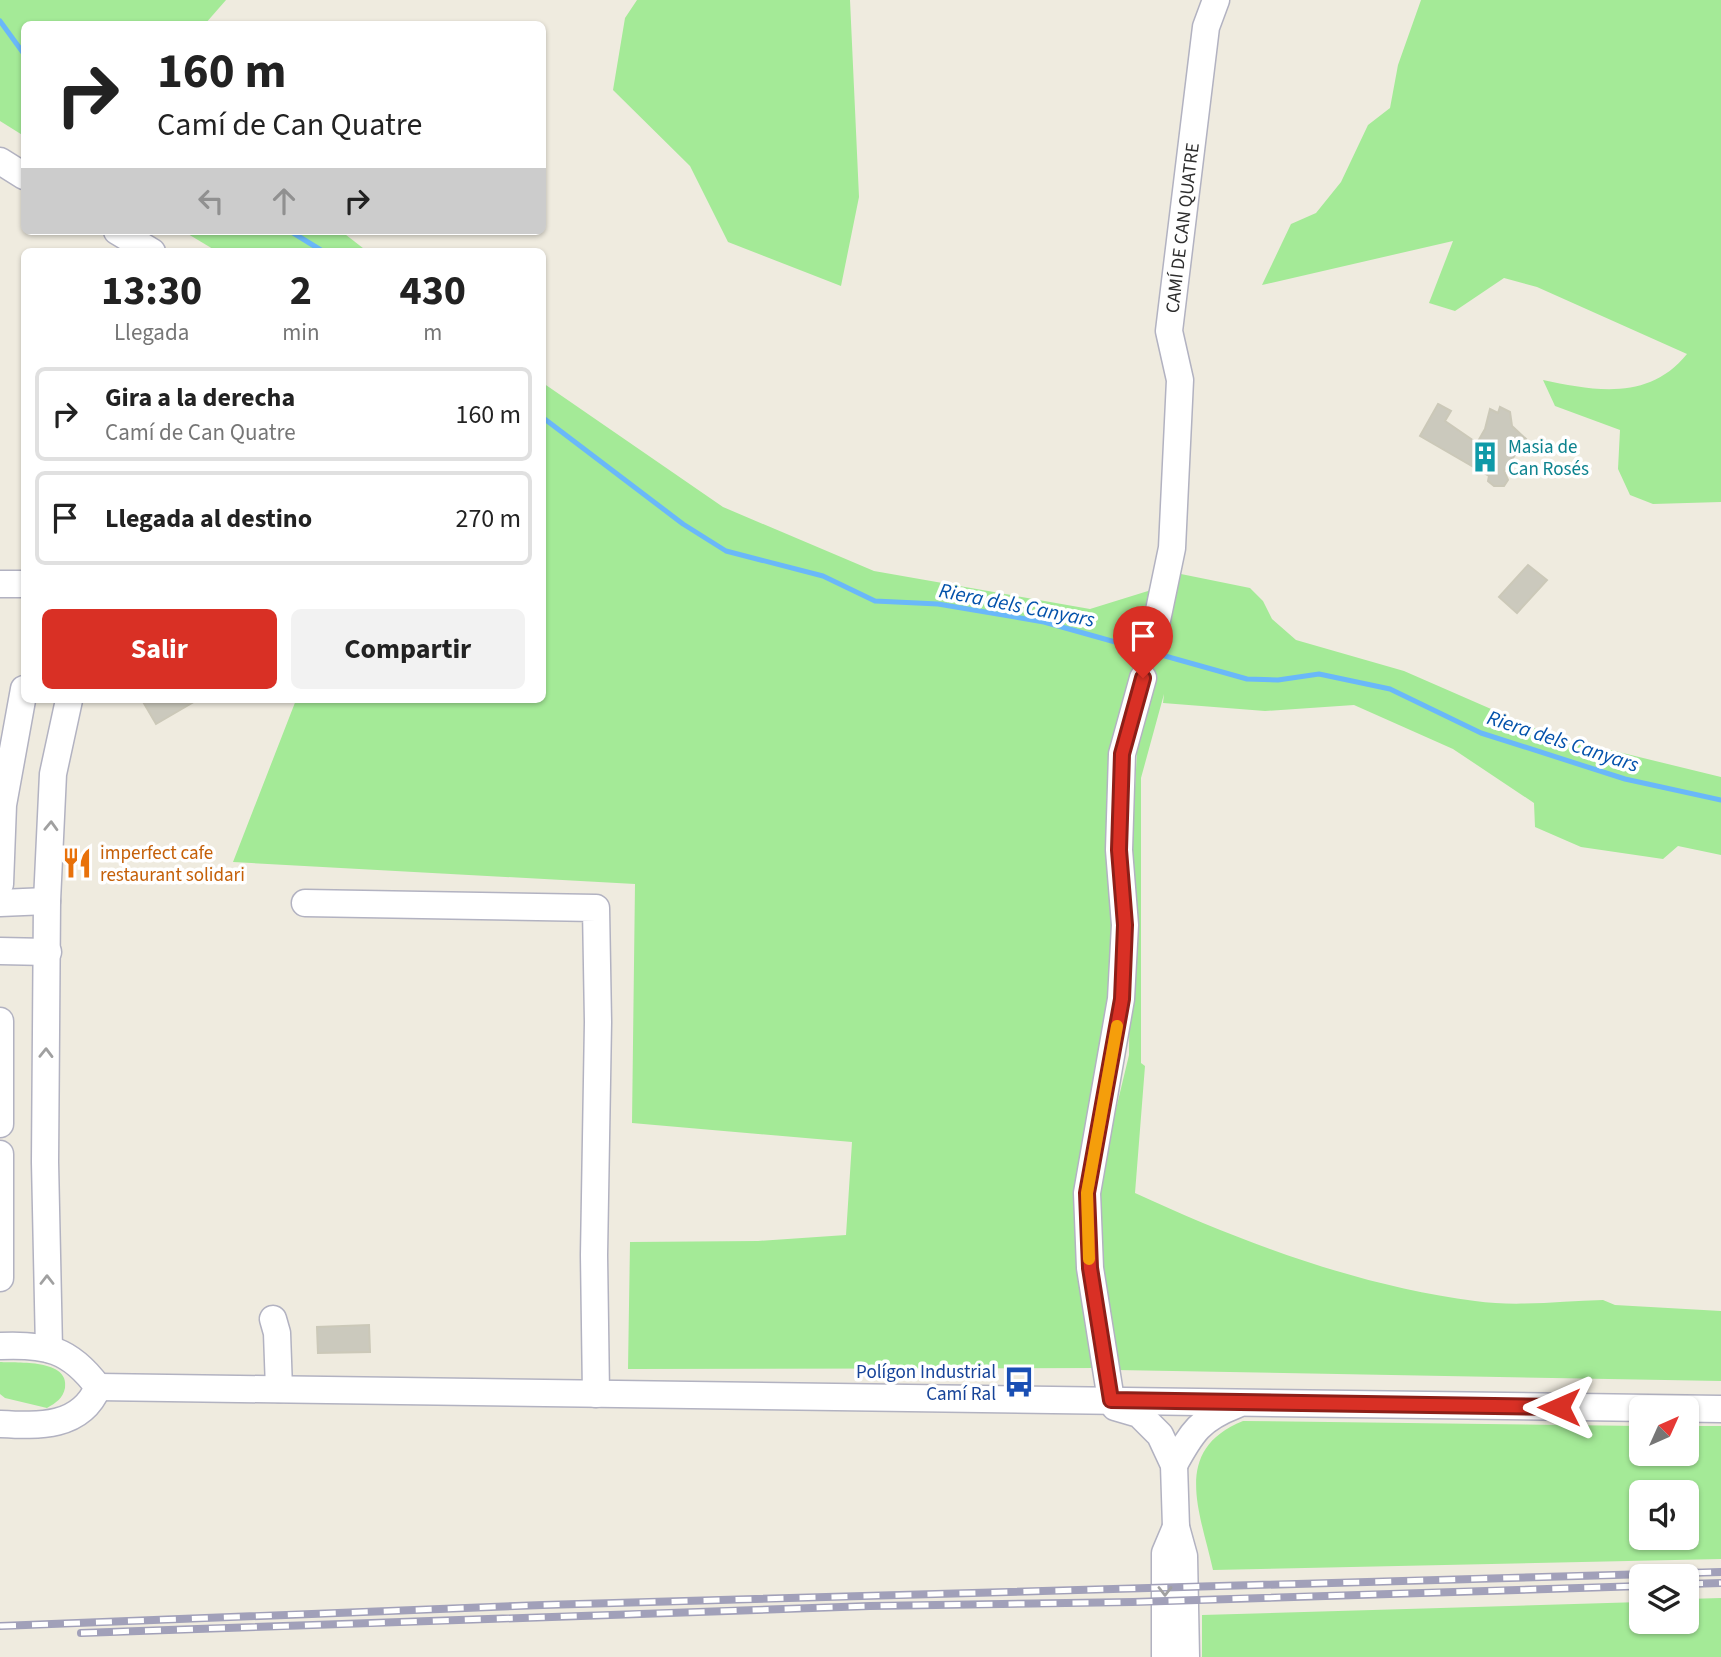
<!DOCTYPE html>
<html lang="es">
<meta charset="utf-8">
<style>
body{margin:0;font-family:"Source Sans 3",sans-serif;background:#f2f2f2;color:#222;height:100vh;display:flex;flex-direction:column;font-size:26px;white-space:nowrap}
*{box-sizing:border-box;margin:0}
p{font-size:23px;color:#767676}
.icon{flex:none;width:38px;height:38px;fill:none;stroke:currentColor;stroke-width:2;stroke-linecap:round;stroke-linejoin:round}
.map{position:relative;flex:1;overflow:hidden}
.drawer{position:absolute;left:21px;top:248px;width:525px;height:455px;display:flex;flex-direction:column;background:#fff;border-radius:10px;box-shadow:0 2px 5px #0004}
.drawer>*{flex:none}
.top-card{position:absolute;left:21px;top:21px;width:525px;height:214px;border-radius:10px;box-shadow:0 2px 5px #0004;background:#fff;color:#222;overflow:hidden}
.needle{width:46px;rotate:45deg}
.controls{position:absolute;left:1629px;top:1396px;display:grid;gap:14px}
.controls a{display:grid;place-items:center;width:70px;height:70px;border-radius:10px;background:#fff;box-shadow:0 2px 5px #0004;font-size:35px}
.pin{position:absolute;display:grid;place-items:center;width:60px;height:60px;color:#fff;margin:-72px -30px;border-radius:50% 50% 50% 0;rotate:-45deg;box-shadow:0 0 7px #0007}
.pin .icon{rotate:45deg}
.me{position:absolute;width:77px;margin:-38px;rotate:270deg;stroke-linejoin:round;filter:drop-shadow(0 0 5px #0008)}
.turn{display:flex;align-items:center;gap:24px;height:147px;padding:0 21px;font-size:32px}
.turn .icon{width:91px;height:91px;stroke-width:2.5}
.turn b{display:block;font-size:49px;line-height:60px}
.lanes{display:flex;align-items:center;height:66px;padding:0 21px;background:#0003;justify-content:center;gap:35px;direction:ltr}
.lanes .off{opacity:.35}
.eta{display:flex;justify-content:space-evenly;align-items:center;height:119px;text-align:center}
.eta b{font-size:42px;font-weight:700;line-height:49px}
.button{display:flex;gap:14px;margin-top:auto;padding:14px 21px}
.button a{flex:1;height:80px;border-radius:10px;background:#d93025;color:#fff;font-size:28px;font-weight:700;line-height:80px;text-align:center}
.button a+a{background:#f2f2f2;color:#222}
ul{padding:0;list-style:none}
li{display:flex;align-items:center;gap:21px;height:94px;margin:0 14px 10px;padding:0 7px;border:4px solid #e0e0e0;border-radius:10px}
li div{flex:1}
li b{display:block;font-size:26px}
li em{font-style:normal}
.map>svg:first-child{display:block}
.green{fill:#a4ea97;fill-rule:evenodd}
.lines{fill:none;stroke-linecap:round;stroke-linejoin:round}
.stream{stroke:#6ab8f9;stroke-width:5}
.building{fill:#cbc9bd;stroke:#cbc8b8;stroke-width:2}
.minor-casing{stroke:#b2b2c1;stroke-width:29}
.minor{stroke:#fff;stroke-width:26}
.rail-casing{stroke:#a1a0b9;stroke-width:8}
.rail{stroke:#fff;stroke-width:5;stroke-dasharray:16;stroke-linecap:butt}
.oneway{stroke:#a0a0a0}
.route-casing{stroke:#8d1f18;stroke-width:18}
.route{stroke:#d93025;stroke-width:12}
.slow{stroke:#f59e0b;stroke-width:12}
.labels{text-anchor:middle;stroke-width:7;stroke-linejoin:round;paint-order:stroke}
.street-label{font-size:19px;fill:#2d2d2d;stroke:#fff}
.culture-label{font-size:19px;fill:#0d838f;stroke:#fff;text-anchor:start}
.food-label{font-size:19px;fill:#c56008;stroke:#fff;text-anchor:start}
.transit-label{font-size:19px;fill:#164399;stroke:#fff;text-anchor:end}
.water-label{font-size:21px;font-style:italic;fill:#0251ab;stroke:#fff}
</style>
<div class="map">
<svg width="1721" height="1657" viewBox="0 0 1721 1657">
<rect width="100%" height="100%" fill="#efebdf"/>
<g class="green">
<polygon points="0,0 226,0 205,24 24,24 24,136 0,121"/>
<polygon points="637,0 850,0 859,197 841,286 728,242 690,166 613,90 625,18"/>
<path d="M1421 0H1721V502L1653 504 1630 495 1618 469 1620 430 1555 406 1543 380C1595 391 1649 401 1687 354L1537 287 1504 278 1455 311 1429 303 1453 241 1262 285 1291 224 1316 213 1341 182 1368 125 1390 108 1398 65Z"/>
<polygon points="183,231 341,231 368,252 218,252"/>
<path d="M543 383 723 507 874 571 1090 609 1148 591 1176 573 1250 588 1263 601 1272 619 1296 640 1404 671 1553 736 1721 777V855L1678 846 1663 859 1581 847 1535 827 1534 803 1453 749 1354 705 1265 711 1163 703 1164 694 1141 778V1063L1145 1066 1135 1193C1241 1242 1358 1286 1475 1301 1516 1307 1562 1301 1603 1300L1615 1305 1721 1311V1381L1116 1370 1094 1253 1098 1184 1129 1055 1131 862 1137 751 1155 677 1111 758 1106 803 1113 931 1107 1043 1076 1185 1098 1368 628 1369 630 1242 758 1241 846 1235 852 1142 632 1123 635 884 233 862 296 700H542Z"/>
<path d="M0 1362C17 1363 70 1359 65 1388 63 1398 56 1403 47 1408L5 1398 0 1394Z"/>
<path d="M1243 1421 1641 1426 1642 1454H1687V1426H1721V1559L1213 1570C1200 1511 1171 1450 1243 1421ZM1642 1493H1687V1538H1642Z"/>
<polygon points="1721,1598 1721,1657 1202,1657 1202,1615 1641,1602 1642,1622 1687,1622 1687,1599"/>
</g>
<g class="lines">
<g class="stream">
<polyline points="0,21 24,54"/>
<polyline points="290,231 324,252"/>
<polyline points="542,417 683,524 726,551 823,576 875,601 938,604 1044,622 1247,679 1278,680 1319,674 1390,689 1481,733 1625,779 1721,800"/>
</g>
</g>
<g class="building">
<polygon points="1438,404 1451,411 1445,421 1477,443 1485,429 1490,409 1498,413 1500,407 1510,412 1512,426 1526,439 1504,471 1508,480 1504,486 1494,486 1488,481 1489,476 1420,436"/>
<polygon points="1528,565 1547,580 1517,613 1499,597"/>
<polygon points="142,700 197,700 156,724"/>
<polygon points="369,1325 370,1352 318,1353 317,1327"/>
</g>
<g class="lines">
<g class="minor-casing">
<g id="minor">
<polyline points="0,161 24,176"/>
<polyline points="117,231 152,252"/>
<polyline points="0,584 24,584"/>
<path id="s1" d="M1156 625 1172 548 1180 380 1169 331 1206 27 1216 0"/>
<polyline points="0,884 3,805 24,689"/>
<polyline points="0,903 47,901"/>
<polyline points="305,903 596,908 598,1022 594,1255 596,1394"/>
<polyline points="0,951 48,952"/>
<polyline points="0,1021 0,1124"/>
<polyline points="0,1154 0,1278"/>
<polyline points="273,1319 277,1333 279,1389"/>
<path d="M0 1346C46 1344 70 1349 98 1387"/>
<polyline points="49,1349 45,1162 47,901 53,774 69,700"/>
<polyline points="98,1387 1721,1409"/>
<polyline points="1111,1400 1090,1268 1087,1193 1121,999 1125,925 1119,850 1122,754 1143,678"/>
<polyline points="1115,1407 1139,1414 1160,1435 1174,1465 1176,1527 1184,1556 1186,1657"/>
<path d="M0 1424C39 1426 81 1428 98 1387"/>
<path d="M1174 1465C1192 1432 1200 1419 1236 1405"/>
<polyline points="1165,1657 1165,1553 1176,1527"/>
</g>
</g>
<use href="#minor" class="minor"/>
<g class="rail-casing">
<g id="rail">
<polyline points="1687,1584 1721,1583"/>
<polyline points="0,1626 543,1605 1721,1572"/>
<polyline points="81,1633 870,1606 1133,1602 1642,1586"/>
</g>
</g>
<use href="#rail" class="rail"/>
</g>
<defs><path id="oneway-chevron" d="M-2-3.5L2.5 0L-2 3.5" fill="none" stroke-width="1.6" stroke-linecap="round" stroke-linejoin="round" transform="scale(1.75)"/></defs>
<g class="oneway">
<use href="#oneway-chevron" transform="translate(51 826) rotate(-88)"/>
<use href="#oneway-chevron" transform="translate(46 1053) rotate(-89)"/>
<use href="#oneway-chevron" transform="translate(47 1280) rotate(-90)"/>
<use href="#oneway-chevron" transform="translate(1165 1591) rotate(90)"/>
</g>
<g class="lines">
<g class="route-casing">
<polyline id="route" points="1143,678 1122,754 1119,850 1125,925 1122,999 1087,1193 1090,1268 1111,1400 1559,1407"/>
</g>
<use href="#route" class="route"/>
<polyline class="slow" points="1089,1259 1087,1193 1117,1026"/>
</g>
<defs>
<g id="building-bare" transform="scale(2.415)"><path d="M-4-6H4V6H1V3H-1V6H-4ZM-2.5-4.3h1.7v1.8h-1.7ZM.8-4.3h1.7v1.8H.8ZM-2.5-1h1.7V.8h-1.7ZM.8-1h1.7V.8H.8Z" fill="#0f9aa8" stroke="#fff" stroke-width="2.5" paint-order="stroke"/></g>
<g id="restaurant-bare" transform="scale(2.415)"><path d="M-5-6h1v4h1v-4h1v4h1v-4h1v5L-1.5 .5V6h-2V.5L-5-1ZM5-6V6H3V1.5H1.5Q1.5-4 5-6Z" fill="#e8710a" stroke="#fff" stroke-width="2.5" paint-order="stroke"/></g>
<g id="bus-bare" transform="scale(2.415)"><path d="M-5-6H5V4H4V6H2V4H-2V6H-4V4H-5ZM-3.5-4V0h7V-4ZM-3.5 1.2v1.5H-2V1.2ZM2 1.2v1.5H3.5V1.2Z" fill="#1a4fb4" stroke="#fff" stroke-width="2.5" paint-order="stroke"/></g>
</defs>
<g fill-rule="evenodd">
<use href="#building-bare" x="1485" y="457"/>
<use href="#restaurant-bare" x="77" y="863"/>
<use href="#bus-bare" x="1019" y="1382"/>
</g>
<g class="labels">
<g class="street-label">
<text dy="7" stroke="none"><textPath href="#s1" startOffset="401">CAMÍ DE CAN QUATRE</textPath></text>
</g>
<g class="culture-label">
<text x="1508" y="453">Masia de<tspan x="1508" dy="22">Can Rosés</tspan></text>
</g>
<g class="food-label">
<text x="100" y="859">imperfect cafe<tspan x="100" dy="22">restaurant solidari</tspan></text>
</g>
<g class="transit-label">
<text x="996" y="1378">Polígon Industrial<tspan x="996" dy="22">Camí Ral</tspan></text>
</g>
<g class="water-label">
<text transform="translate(1017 605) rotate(11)" y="7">Riera dels Canyars</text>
<text transform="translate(1563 741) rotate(18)" y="7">Riera dels Canyars</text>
</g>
</g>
</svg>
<div class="controls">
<a><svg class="needle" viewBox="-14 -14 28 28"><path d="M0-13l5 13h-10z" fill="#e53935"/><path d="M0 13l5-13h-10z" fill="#767676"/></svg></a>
<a><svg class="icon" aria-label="sound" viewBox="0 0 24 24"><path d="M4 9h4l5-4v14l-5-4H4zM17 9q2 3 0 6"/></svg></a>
<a><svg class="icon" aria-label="layers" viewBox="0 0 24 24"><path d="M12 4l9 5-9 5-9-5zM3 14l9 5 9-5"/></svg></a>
</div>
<div class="pin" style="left:1143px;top:678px;background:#d93025"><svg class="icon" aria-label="arrive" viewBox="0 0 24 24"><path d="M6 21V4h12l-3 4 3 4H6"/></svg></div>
<svg class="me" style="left:1559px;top:1407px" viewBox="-20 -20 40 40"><path d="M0-17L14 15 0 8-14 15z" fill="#d93025" stroke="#fff" stroke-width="4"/></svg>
<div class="top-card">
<div class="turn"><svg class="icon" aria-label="right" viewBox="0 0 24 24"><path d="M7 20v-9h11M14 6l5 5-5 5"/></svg><div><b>160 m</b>Camí de Can Quatre</div></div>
<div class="lanes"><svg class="icon off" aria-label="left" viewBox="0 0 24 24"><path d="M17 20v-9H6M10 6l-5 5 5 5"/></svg><svg class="icon off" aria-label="ahead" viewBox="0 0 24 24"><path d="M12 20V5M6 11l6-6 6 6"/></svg><svg class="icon" aria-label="right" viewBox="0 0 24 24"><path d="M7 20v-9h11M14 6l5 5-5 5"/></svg></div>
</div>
<section class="drawer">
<div class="eta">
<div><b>13:30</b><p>Llegada</p></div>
<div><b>2</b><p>min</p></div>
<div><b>430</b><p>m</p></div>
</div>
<ul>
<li><svg class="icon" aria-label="right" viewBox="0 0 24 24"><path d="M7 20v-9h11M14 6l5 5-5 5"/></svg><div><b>Gira a la derecha</b><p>Camí de Can Quatre</p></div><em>160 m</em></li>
<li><svg class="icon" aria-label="arrive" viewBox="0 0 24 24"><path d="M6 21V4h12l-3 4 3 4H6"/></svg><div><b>Llegada al destino</b></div><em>270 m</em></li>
</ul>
<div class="button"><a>Salir</a><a>Compartir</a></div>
</section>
</div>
